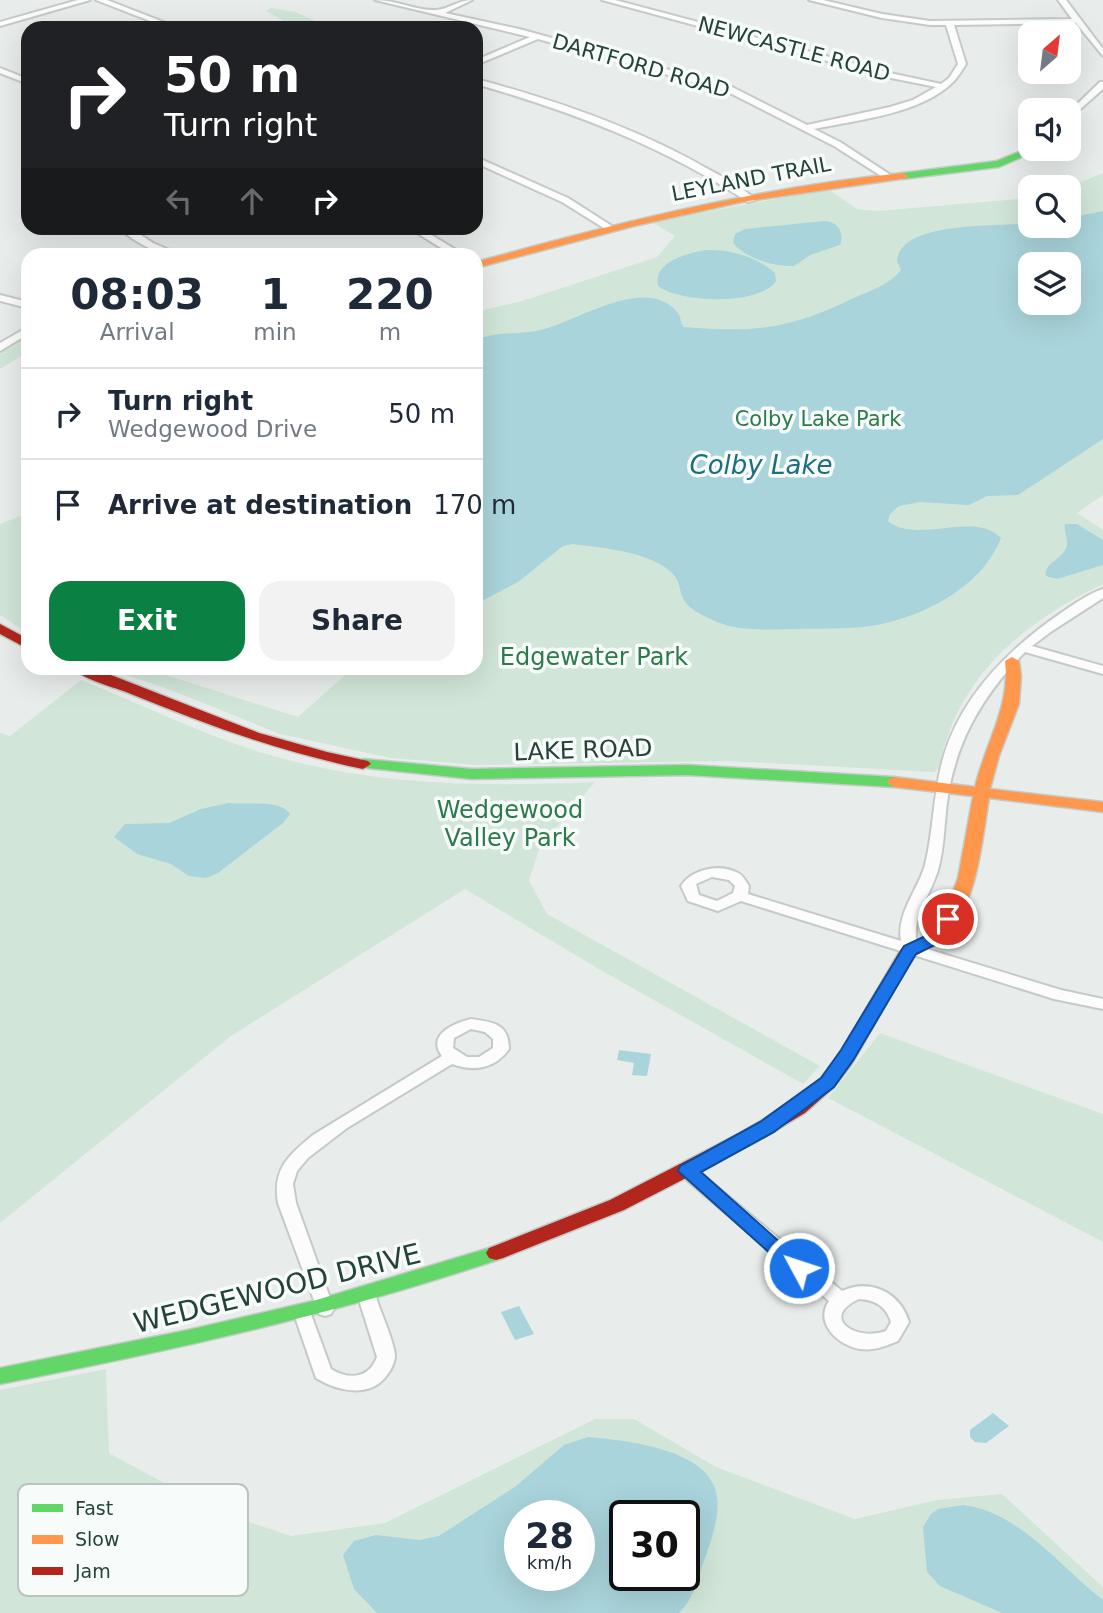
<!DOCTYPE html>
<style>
body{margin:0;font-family:"DejaVu Sans",sans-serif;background:#f2f2f3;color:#1f2937;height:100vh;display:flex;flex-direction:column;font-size:26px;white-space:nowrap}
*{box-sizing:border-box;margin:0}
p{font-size:23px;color:#747a83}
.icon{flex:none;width:38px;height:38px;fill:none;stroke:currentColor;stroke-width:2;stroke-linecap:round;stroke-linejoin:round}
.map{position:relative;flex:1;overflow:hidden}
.drawer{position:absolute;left:21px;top:248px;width:462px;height:427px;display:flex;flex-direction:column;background:#fff;border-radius:21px;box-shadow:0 7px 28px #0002}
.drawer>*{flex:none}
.hud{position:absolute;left:21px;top:21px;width:462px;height:214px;border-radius:21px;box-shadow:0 7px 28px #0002;background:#202124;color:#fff;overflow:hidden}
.needle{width:46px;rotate:28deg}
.fabs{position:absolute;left:1018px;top:21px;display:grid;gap:14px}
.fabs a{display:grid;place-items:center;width:63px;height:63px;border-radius:14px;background:#fff;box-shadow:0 7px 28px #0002;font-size:35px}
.speed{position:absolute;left:504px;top:1500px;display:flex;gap:14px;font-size:35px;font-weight:700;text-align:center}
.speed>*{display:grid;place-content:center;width:91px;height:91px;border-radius:50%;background:#fff;box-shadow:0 7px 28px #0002;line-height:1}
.speed small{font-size:18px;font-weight:400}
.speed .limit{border:4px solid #111;border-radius:10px;background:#fff;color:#111}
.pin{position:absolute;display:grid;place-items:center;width:60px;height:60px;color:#fff;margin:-30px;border:4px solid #fff;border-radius:50%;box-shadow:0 2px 7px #0007}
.me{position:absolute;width:77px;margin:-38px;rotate:310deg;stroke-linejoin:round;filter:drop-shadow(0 0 5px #0008)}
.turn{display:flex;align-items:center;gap:24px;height:147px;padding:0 28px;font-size:32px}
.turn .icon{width:91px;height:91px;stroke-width:2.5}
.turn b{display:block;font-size:49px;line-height:60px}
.lanes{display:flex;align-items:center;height:66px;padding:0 28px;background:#0003;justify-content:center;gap:35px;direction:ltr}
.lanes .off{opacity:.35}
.eta{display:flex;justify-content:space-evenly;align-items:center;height:119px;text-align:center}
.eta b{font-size:42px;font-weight:700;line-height:49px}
.action{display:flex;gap:14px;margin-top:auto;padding:14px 28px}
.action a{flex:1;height:80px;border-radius:21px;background:#0b8043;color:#fff;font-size:28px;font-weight:700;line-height:80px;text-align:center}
.action a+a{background:#f2f2f3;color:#1f2937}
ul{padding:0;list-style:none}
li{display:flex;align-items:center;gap:21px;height:91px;padding:0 28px;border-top:2px solid #e0e1e3}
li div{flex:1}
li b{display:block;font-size:26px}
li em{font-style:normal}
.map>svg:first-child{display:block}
.green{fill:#d1e6d8;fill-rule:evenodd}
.water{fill:#a9d4db;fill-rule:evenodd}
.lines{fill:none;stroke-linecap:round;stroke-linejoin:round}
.street-casing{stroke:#c5cac8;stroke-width:4}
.fast-casing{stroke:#c3cbc8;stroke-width:3}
.slow-casing{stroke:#c3cbc8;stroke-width:3}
.jam-casing{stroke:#c3cbc8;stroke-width:3}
.street{fill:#fcfcfc;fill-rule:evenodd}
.fast{fill:#63d668;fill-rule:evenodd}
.slow{fill:#ff974d;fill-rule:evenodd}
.jam{fill:#b3261e;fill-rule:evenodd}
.route{fill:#1a73e8;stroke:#114b97;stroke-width:2}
.labels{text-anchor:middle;stroke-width:7;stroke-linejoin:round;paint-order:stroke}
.far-street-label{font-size:21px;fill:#24423a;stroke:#f7fbf9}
.far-park-label{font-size:21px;fill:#2d7a4b;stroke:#f7fbf9}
.park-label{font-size:24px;fill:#2d7a4b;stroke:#f7fbf9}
.street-label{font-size:24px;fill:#24423a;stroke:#f7fbf9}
.water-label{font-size:26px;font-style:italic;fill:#1c6f80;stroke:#f7fbf9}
.near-street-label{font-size:28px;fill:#24423a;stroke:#f7fbf9}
.key{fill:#f7fbf9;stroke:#b8c4c0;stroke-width:2}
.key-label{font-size:19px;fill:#24423a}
</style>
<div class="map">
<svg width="1103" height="1613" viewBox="0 0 1103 1613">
<rect width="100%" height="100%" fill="#e8edeb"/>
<g class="green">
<polygon points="271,8 295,12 320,23 352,28 273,28 286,22 266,11"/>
<path d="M1103 173V495L1077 513 1103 530V584C1022 623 957 677 939 768L934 772 729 761 476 765 391 758 280 734 168 689 108 669H147L298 717 352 669 476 668V312L522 301 657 257 675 236 652 222 828 189 857 209 878 211 1031 198V226H1069V187ZM1031 264H1069V303H1031Z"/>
<polygon points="28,336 28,352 0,369 0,354"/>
<polygon points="28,513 28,633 0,615 0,524"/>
<path d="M81 680C141 704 201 734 263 753 372 786 482 787 595 782L540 847 529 880 547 914 820 1066 803 1084 597 968 465 889 231 1036 0 1223V733L10 736Z"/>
<polygon points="880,1033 1103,1114 1103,1242 828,1098"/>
<path d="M106 1369 109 1453 214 1510 291 1536 385 1523 595 1419H634L716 1467 855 1519 937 1500 1002 1494 1103 1587V1613H0V1390ZM520 1516H579V1575H520ZM625 1516H684V1575H625Z"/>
</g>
<g class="water">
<path d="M1103 211V439L1018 495 987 496 969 505 920 502 899 506 890 514 888 521C916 545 975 510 1001 538 984 583 932 612 886 623 858 630 825 628 796 629 770 629 742 632 717 622 708 618 692 611 686 603 679 595 681 582 673 574 651 551 602 548 573 544L563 546 518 582 476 604V340C497 331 519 335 540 330 577 322 646 273 678 313 682 318 679 322 684 327 757 333 790 329 856 297 872 290 889 285 901 270L897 261C900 220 1001 227 1031 223V226H1069V218ZM1031 264H1069V303H1031Z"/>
<path d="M824 221C837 221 845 232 840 245L810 255 794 266C775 267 745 258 733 243L735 234 745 229Z"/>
<path d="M708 250C730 249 759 258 775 273L776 281C760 306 680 303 658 286 652 261 691 252 708 250Z"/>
<path d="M1065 524H1077L1103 540V565L1057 579 1046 576C1044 563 1061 560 1066 548 1070 538 1063 533 1065 524Z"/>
<path d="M229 803C247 805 281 799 290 814L283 823 218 873 206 878 189 876 171 864 137 854 114 837 125 824 169 823 201 809Z"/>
<polygon points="619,1050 651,1054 647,1076 632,1075 634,1063 617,1060"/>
<polygon points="519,1306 534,1334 515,1340 501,1312"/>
<polygon points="993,1413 1009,1426 986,1443 975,1442 970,1437 970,1430"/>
<path d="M588 1437C623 1440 699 1448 714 1486 723 1507 713 1535 706 1555 698 1576 696 1596 679 1613H377L354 1589 343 1555 354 1541 376 1535 419 1540 439 1536 516 1486 564 1445ZM520 1516H579V1575H520ZM625 1516H684V1575H625Z"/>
<path d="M963 1505C1020 1512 1060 1567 1103 1600V1613H1002L940 1586 927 1572 923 1527 931 1514 938 1509Z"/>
</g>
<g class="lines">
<g class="street-casing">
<g id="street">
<polygon points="78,0 90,0 0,26 0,22"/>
<polygon points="96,0 107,0 179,28 168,28"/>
<path d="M375 0C396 0 418 11 435 10 448 10 458 0 472 0L445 13 519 29 732 87 807 125 890 107 913 100 936 87 886 77 602 0H615L890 73 941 84 949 78 958 64 946 25H930L882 18 809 0H823L882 14 930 21 1072 19 1058 0H1066L1103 49V56L1076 23 954 25 966 64C962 70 958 77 953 82 921 114 857 120 814 129L840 142 889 174 890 176 886 179 834 146 726 91 538 39 476 65V60L530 37Z"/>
<polygon points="0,68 28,79 28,84 0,73"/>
<path d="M476 79C555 100 634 127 706 168 723 177 742 187 756 200L748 202C663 146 573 112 476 84Z"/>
<polygon points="1100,82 1103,82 1103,89 1069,119 1069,112"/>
<polygon points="476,157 568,198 615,228 607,230 562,202 476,163"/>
<path d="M119 228H130L153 243 183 256C160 256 137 244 119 228Z"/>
<polygon points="409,228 420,228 466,256 454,256"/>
<polygon points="0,295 28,302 28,308 0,301"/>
<polygon points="28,327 28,334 0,351 0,343"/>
<path d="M1103 589V598L1052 631 1032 646 1103 666V674L1025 652C985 693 957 738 948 796 944 820 945 846 938 870 930 897 911 917 917 946L1061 990 1103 999V1009L1054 999 741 901 718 911 688 901 681 886C691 869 720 863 738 873 743 875 746 882 749 886L748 894 901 941C896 914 918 890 925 865 934 829 933 791 944 755 963 694 1010 648 1061 613 1074 604 1088 594 1103 589ZM712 877 729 880 735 886 733 893 717 901 699 895 696 884Z"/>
<path d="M471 1019C492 1022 509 1023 509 1049 495 1069 474 1072 452 1064L347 1128 308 1158 297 1171 293 1184 296 1203 334 1309 331 1314 325 1316 319 1314 278 1203C272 1169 289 1155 313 1135L442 1056C426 1035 454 1023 471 1019ZM471 1029 485 1032 493 1039V1048L479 1057H467L453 1048 454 1038Z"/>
<path d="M687 1165 693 1167 842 1291C870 1278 900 1292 909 1322L898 1341C886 1346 874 1351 860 1349 838 1345 814 1323 829 1301L681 1175 679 1171 681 1167ZM859 1299C875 1300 886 1306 891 1322L886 1331C855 1342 819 1317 859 1299Z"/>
<path d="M367 1290 373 1292 376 1297C381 1314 393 1338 395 1355 395 1362 391 1370 387 1375 370 1399 337 1391 316 1378L294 1314 297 1309 303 1307 309 1309 331 1369C348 1380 369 1379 377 1357L358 1297 361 1292Z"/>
</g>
</g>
<g class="fast-casing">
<g id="fast">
<polygon points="1031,147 1040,149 999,167 903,179 898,176 903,173 997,161"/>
<polygon points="363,759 472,769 687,765 894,777 902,782 894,787 687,775 472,779 358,767 355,764"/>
<path d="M496 1246 503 1248 506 1253 503 1258C338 1314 170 1351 0 1384V1368L188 1330 313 1301Z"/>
</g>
</g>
<g class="slow-casing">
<g id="slow">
<path d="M903 173 908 176 907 178 742 202 634 226 476 268V262C617 223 757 188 903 173Z"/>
<path d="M1012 657 1019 661 1021 676 1019 704 999 756 990 789 1103 802V812L989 798C985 820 976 912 953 918L945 913 958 878 973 796 894 787 886 782 894 777 975 787C985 744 1011 706 1005 661Z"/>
</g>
</g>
<g class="jam-casing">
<g id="jam">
<polygon points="0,624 28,639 28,649 0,634"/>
<path d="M72 668H93L259 733 327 752 368 761 371 764 363 769C281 752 204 724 126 692 110 686 85 680 72 668Z"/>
<polygon points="953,908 961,913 943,941 913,957 851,1065 832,1089 805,1113 756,1142 624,1210 503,1258 496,1260 489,1258 486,1253 489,1248 610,1200 742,1132 791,1103 820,1079 838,1057 901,949 931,933 947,909"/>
</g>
</g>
<use href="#street" class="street"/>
<use href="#fast" class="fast"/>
<use href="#slow" class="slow"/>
<use href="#jam" class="jam"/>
</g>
<polygon class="route" points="948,914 957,919 945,940 916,954 854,1059 834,1087 774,1132 701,1172 809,1268 806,1273 792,1273 678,1171 680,1166 760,1122 821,1078 841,1050 904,946 932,933 942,916"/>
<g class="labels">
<g class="far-street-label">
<text transform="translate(794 49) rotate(15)" y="7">NEWCASTLE ROAD</text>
<text transform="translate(641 66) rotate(16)" y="7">DARTFORD ROAD</text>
<text transform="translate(751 179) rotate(-11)" y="7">LEYLAND TRAIL</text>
</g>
<g class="far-park-label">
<text x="818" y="426">Colby Lake Park</text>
</g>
<g class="park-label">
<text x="594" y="665">Edgewater Park</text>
<text x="510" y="818">Wedgewood<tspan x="510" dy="28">Valley Park</tspan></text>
</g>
<g class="street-label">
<text transform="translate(583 750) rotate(-2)" y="8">LAKE ROAD</text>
</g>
<g class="water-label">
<text x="761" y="474">Colby Lake</text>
</g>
<g class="near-street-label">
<text transform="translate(277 1288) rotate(-14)" y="10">WEDGEWOOD DRIVE</text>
</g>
</g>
<rect x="18" y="1484" width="230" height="112" rx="10" class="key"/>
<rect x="32" y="1504" width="31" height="8" fill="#63d668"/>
<rect x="32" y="1535" width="31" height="9" fill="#ff974d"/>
<rect x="32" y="1567" width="31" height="8" fill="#b3261e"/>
<g class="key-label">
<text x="75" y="1515">Fast</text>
<text x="75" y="1546">Slow</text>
<text x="75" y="1578">Jam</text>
</g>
</svg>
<div class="fabs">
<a><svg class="needle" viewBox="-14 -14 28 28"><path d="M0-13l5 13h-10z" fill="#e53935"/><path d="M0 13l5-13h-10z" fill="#747a83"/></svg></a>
<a><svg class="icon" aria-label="sound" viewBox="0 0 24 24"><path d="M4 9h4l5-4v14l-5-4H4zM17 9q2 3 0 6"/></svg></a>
<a><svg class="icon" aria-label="search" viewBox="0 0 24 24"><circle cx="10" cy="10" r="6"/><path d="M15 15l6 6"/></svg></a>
<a><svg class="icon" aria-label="layers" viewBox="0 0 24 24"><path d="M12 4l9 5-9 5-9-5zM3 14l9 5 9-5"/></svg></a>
</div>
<div class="speed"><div>28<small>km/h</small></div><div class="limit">30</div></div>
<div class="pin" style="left:948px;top:919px;background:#d93025"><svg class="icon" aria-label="arrive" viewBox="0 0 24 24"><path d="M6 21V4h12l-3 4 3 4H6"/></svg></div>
<svg class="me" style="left:799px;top:1268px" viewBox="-20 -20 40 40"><circle r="17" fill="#1a73e8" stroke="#fff" stroke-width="3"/><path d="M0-11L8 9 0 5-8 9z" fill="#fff"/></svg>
<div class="hud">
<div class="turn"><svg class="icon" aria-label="right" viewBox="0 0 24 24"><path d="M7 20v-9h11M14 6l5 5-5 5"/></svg><div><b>50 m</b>Turn right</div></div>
<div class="lanes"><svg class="icon off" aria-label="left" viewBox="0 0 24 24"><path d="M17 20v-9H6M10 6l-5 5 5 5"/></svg><svg class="icon off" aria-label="ahead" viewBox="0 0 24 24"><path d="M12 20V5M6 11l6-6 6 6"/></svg><svg class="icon" aria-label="right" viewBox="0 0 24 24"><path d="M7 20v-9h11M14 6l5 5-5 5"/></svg></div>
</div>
<section class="drawer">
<div class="eta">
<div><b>08:03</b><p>Arrival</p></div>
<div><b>1</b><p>min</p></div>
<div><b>220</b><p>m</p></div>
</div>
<ul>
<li><svg class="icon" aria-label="right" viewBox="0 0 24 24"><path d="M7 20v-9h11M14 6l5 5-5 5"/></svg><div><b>Turn right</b><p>Wedgewood Drive</p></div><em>50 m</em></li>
<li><svg class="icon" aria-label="arrive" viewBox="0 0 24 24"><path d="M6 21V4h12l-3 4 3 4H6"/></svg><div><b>Arrive at destination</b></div><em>170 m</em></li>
</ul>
<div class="action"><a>Exit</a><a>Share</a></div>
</section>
</div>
